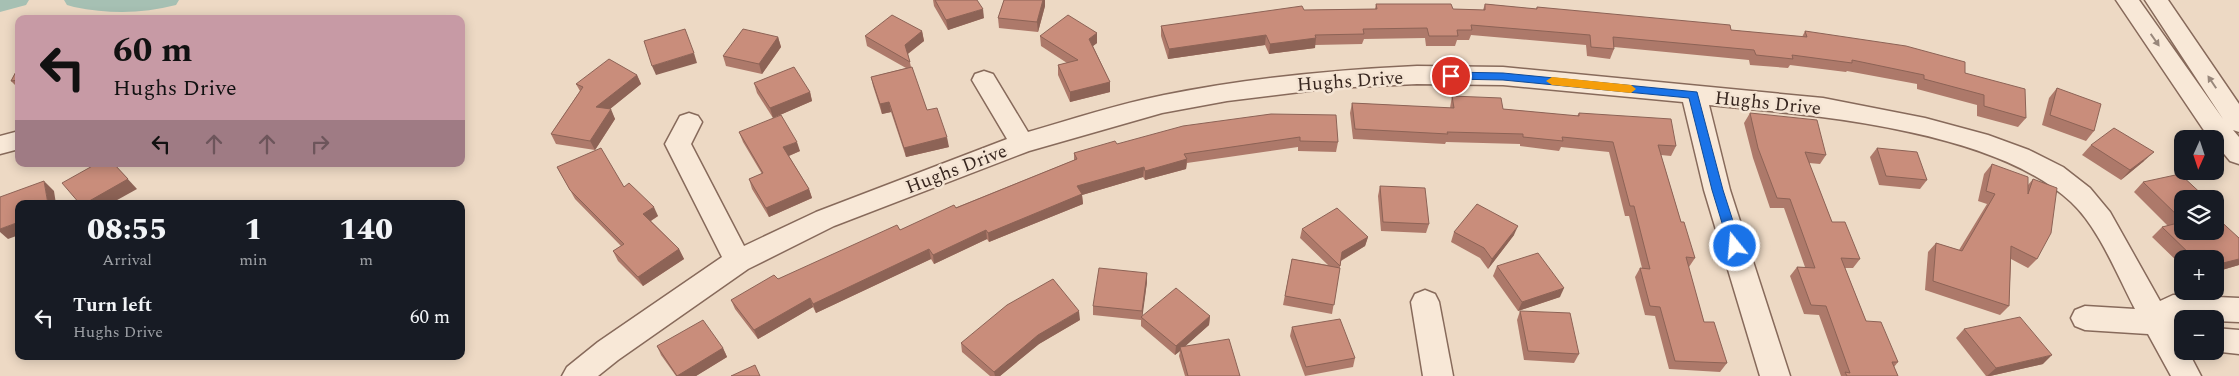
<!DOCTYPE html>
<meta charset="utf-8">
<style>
body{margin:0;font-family:Spectral,serif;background:#20242c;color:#f1f3f6;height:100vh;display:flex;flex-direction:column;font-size:19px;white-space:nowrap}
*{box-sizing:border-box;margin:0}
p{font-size:16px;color:#9ea1a6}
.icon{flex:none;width:28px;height:28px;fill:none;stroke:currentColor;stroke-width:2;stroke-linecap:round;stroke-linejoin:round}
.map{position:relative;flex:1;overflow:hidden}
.panel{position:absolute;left:15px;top:200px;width:450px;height:160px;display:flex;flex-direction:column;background:#171b24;border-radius:10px;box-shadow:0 2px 12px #0003}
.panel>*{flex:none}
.guide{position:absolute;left:15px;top:15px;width:450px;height:152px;border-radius:10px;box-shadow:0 2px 12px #0003;background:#c79aa5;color:#111;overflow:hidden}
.needle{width:32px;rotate:183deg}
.fabs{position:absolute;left:2174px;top:130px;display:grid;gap:10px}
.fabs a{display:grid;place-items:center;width:50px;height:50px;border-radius:10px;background:#171b24;box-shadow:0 2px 12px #0003;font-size:25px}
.pin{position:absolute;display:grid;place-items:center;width:42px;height:42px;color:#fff;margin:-21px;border:2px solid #fff;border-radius:50%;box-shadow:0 1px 5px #0007}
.me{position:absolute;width:55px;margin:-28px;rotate:343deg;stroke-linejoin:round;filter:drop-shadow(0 0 4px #0008)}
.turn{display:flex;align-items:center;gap:18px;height:105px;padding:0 15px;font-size:22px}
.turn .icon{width:65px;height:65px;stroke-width:2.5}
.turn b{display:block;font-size:35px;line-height:42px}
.lanes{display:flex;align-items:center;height:48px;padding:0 15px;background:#0003;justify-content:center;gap:25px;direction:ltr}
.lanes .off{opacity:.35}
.eta{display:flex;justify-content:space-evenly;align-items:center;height:85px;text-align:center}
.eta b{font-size:30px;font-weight:800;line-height:35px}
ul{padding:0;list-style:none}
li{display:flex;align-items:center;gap:15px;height:65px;padding:0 15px}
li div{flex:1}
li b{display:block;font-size:19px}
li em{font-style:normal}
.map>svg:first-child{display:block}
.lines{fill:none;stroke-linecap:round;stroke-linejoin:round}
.canal{fill:#a6c0b3;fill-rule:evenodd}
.minor-casing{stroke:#876a5b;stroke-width:3}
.minor{fill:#f8e8d7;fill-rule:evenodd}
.wall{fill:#ad796a}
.shaded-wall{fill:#8d6356}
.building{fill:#c98d7b;stroke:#8d6356}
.oneway{fill:#98877b}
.route{fill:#1a73e8;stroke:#114b97}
.slow{fill:#f59e0b}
.labels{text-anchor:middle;stroke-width:5;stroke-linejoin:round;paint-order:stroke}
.street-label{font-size:19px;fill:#37261f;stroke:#f4e4d3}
</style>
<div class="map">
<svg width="2239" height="376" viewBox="0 0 2239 376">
<rect width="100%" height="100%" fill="#edd9c4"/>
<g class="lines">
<g class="canal">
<polygon points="0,0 29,0 26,5 0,12"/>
<path d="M64 0H179L176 5C142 14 109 14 74 7L67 5Z"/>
</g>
<g class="minor-casing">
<g id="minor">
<polygon points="2116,0 2139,0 2223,119 2145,0 2168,0 2239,104 2239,132 2233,130 2239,137 2239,164 2230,161 2215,143 2215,139 2211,139 2203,129"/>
<path d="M1417 66 1503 67 1823 98 1925 118 1988 135 2029 150 2063 167 2090 188 2110 212 2160 301 2173 295 2239 298V322L2215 321V319H2179L2182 328 2179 335 2182 342V351H2188L2201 376H2171L2148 334 2085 330 2075 326 2071 318 2075 310 2085 306 2135 309C2117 275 2099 228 2071 202 1993 129 1812 115 1709 105L1730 190 1790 376H1760L1704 190 1683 102 1503 85 1417 84 1333 88 1227 101 1162 113 1029 151 834 226 748 269 618 360 598 376H562L567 367 598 342 722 257 665 144 680 116 689 113 698 116 702 122 691 144 744 246 816 212 1007 139 972 80 975 74 984 71 993 74 1028 132C1073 119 1118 104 1164 95 1248 78 1332 70 1417 66Z"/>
<polygon points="19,131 19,149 0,154 0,136"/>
<polygon points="1425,290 1435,294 1439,302 1453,376 1423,376 1411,302 1415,294"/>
<polygon points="2215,328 2239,330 2239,354 2212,351 2215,351"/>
</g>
</g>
<use href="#minor" class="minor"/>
</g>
<g class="wall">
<polygon points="933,0 935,0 984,18 948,30 934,6"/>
<polygon points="1004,0 1045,0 1045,6 1038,32 999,28 998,18"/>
<polygon points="1376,4 1453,9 1483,10 1485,4 1536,9 1537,7 1731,30 1802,37 1805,31 1965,73 2026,118 2018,127 1977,116 1977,105 1917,89 1917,84 1847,71 1846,72 1790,65 1788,68 1750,65 1749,60 1614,47 1614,49 1610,59 1587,56 1586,45 1471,35 1469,40 1457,40 1455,46 1426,46 1425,38 1364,39 1362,44 1315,45 1315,48 1269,54 1265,45 1168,59 1161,36 1161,26 1304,10 1375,9"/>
<polygon points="922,31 924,41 908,54 911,67 927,110 949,147 906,157 891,112 882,114 873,86 871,77 906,68 867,46 865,36"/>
<polygon points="1097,33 1097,43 1093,46 1110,82 1110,92 1070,102 1058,75 1058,65 1067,63 1041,46 1040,36"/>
<polygon points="778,37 781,47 762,74 726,66 723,56"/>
<polygon points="19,66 19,89 11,81"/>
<polygon points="637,75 641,84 610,109 615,119 595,150 556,144 551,134 580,91 576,84"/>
<polygon points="754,83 810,92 812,101 773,118 757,93"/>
<polygon points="2057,88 2094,131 2086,141 2042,125 2049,98"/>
<polygon points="1452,96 1503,109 1577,116 1579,113 1676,146 1671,156 1661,155 1681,222 1695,258 1689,267 1688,267 1704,322 1727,363 1720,372 1669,369 1655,316 1645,315 1635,277 1640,268 1642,268 1629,216 1625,216 1609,152 1561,147 1559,151 1520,146 1520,144 1446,142 1445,144 1353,139 1350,113 1352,103 1450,108"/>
<polygon points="1750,113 1826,155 1820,164 1809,163 1832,222 1860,259 1853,268 1845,268 1866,321 1898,362 1894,367 1898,376 1841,376 1819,315 1804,314 1790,276 1797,267 1805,267 1784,208 1770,208 1753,158 1744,123"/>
<polygon points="1271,114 1338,142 1336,152 1298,151 1298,147 1187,163 1186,169 1145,180 1143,177 1082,195 1083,204 989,242 987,239 934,264 931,259 816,313 813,307 758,339 735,309 731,300 778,279 1074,160 1074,153"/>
<polygon points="739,132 800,151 789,156 809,189 812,198 769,217 752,189 749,179 762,174 743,142"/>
<polygon points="2091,145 2144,161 2121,180 2082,155"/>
<polygon points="1877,148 1927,180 1920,189 1879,185 1870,157"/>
<polygon points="1992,164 2028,185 2033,179 2037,259 2028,268 2011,259 2009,306 2000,315 1925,290 1928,252 1936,243 1959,250 1987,204 1978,201 1984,174"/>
<polygon points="557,167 624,187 658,216 651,221 679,249 684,259 643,286 618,261 613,251 621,246 575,199"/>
<polygon points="2143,182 2182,199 2182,231 2239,238 2239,265 2215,272 2215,259 2182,259 2182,266 2152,237 2162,227 2168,226 2134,192"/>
<polygon points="1380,186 1429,224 1426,233 1381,231 1378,196"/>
<polygon points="1302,229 1368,237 1365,246 1341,261 1332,314 1283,305 1292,259 1328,265 1300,238"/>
<polygon points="1454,232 1514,235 1488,269 1480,258 1451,242"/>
<polygon points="1497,266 1560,297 1518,311 1493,276"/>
<polygon points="1147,273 1147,282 1142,316 1210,316 1209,325 1185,346 1240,376 1185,376 1179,356 1180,351 1175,355 1141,326 1141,320 1093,315 1093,306"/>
<polygon points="1520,311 1579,354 1574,363 1524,360 1517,320"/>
<polygon points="1080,320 1039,344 1000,376 990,376 962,352 961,343"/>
<polygon points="1292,327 1355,358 1353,367 1305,376 1290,336"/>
<polygon points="1964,329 2043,364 1990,376 1986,376 1956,338"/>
<polygon points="657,346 723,348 727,357 696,376 676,376 661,355"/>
</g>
<g class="shaded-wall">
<polygon points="1043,0 1045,0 1045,6 1038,32 1037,22"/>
<polygon points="983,9 984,18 948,30 946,20"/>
<polygon points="922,31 924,41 906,55 905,45"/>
<polygon points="1097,33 1097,43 1089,49 1089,39"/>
<polygon points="1266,35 1265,45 1168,59 1169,49"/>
<polygon points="778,37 781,47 762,74 759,64"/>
<polygon points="1316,38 1315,48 1269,54 1270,44"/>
<polygon points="694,53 697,63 656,75 652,66"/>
<polygon points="637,75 641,84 600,117 596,107"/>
<polygon points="1110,82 1110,92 1070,102 1070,92"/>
<polygon points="810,92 812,101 773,118 770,108"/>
<polygon points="889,102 891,112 882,114 880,104"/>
<polygon points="611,109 615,119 595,150 590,141"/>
<polygon points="947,137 949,147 906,157 904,148"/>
<polygon points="797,142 800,151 786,157 783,147"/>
<polygon points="2154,152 2144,161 2121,180 2130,170"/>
<polygon points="1187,159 1186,169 1145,180 1145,171"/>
<polygon points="114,164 137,189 110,204 84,204"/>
<polygon points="1144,167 1143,177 1082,195 1083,204 989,242 988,233 1077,186"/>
<polygon points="44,181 54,191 56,204 48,204"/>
<polygon points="809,189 812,198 769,217 766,208"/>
<polygon points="654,207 658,216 647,223 643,214"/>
<polygon points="19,222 19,235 8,239 0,232 0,229"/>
<polygon points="1518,226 1514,235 1488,269 1492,259"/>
<polygon points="986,230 987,239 934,264 933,255"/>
<polygon points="1368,237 1365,246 1340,261 1342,252"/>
<polygon points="679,249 684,259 643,286 638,277"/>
<polygon points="929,249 931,259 816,313 813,304"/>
<polygon points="2239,259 2239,265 2215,272 2215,265"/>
<polygon points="1147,273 1147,282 1142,320 1142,311"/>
<polygon points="1564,288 1560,297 1518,311 1522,302"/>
<polygon points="810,298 813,307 758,339 754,330"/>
<polygon points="1079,311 1080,320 1039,344 1000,376 995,376 994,372 1038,335"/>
<polygon points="1210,316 1209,325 1181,350 1180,347 1180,351 1175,355 1176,346"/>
<polygon points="723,348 727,357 696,376 677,376"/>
<polygon points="2052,355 2043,364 1990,376 1987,376 1996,368"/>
</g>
<g class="building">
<polygon points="935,0 977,0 983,9 946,20"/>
<polygon points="1004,0 1043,0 1037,22 998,18"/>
<polygon points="1376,4 1451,4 1453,9 1485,10 1485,4 1537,9 1537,7 1730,25 1731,30 1807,37 1805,31 1906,46 1965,62 1965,73 2025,89 2026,118 1984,106 1984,95 1924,79 1924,75 1852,60 1852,63 1792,55 1793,59 1756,55 1754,50 1613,37 1614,49 1591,47 1590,35 1471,25 1472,30 1457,30 1458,36 1429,36 1427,28 1363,29 1364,34 1315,35 1316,38 1270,44 1266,35 1169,49 1161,26 1302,6 1304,10 1377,9"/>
<polygon points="892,15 922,31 905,45 910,62 865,36"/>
<polygon points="1068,15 1097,33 1089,39 1110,82 1070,92 1058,65 1078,60 1040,36"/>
<polygon points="685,29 694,53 652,66 644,41"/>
<polygon points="743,29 778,37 759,64 723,56"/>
<polygon points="609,59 637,75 596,107 611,109 590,141 551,134 583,87 576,84"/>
<polygon points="19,66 19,80 11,81"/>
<polygon points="794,67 810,92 770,108 754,83"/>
<polygon points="912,67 927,110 937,108 947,137 904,148 889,102 880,104 871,77"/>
<polygon points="2057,88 2101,104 2094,131 2050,115"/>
<polygon points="1452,96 1501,98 1503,109 1579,116 1579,113 1671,119 1676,146 1658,145 1681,222 1684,222 1695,258 1686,257 1704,322 1714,322 1727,363 1675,361 1660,307 1650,306 1640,268 1650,269 1634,206 1630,206 1613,142 1562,137 1563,141 1523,137 1523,134 1447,132 1448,134 1355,129 1352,103 1454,108"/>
<polygon points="1750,113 1817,120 1826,155 1805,152 1832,222 1845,222 1860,259 1841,258 1866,321 1881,322 1898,362 1892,362 1898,376 1847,376 1845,372 1850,373 1826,306 1811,305 1797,267 1815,268 1790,199 1777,198 1758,148"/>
<polygon points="1271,114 1336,115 1338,142 1300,141 1300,137 1184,154 1187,159 1145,171 1144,167 1077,186 1082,194 988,233 986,230 933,255 929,249 813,304 810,298 754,330 731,300 774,275 778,279 897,225 900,230 954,205 956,208 1077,159 1074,153 1115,141 1117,144 1183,126"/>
<polygon points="781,115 797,142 783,147 809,189 766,208 749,179 763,173 739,132"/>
<polygon points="2114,128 2154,152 2130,170 2091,145"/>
<polygon points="601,148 624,187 629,183 654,207 643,214 679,249 638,277 613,251 624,244 570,190 557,167"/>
<polygon points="1877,148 1917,152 1927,180 1886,176"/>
<polygon points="96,164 114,164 128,179 84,204 80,204 62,183"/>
<polygon points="1992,164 2028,177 2028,194 2033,179 2057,188 2051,233 2037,259 2011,246 2009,306 1933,281 1936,243 1962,251 1995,194 1986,191"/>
<polygon points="2180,174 2207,199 2182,199 2182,220 2143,182"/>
<polygon points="44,181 48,204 19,204 19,222 0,229 0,197"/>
<polygon points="1380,186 1425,188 1429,224 1383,222"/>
<polygon points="1477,204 1518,226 1492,259 1484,248 1454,232"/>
<polygon points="1337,208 1368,237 1342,252 1340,266 1302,229"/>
<polygon points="2215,216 2239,238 2239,259 2215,265 2215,259 2195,259 2162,227 2182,222 2182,231 2215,231"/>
<polygon points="1538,253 1564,288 1522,302 1497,266"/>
<polygon points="1292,259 1340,268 1334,305 1285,296"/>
<polygon points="1099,268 1147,273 1142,311 1093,306"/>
<polygon points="1053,279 1079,311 1038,335 994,372 961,343 1007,305"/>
<polygon points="1176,288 1210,316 1176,346 1141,317"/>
<polygon points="1520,311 1570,313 1579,354 1528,351"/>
<polygon points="2020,317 2052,355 1996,368 1964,329"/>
<polygon points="1340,319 1355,358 1306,367 1292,327"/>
<polygon points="703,320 723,348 677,376 657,346"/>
<polygon points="1229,339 1240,376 1188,376 1180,347"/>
<polygon points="755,365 760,376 731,376"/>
</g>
<defs><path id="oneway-solid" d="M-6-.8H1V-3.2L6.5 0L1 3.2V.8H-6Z" transform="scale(1.25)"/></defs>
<g class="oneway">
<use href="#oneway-solid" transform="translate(2155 40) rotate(55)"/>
<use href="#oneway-solid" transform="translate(2212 82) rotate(-124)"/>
</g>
<polygon class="route" points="1451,72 1503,73 1697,92 1723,190 1741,246 1739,249 1731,249 1729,246 1712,190 1689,98 1503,80 1451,79 1446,76"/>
<polygon class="slow" points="1552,77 1631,85 1636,89 1631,93 1552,85 1546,81"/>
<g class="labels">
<g class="street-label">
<text transform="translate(1350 80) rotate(-4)" y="7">Hughs Drive</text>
<text transform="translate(1768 102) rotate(6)" y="7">Hughs Drive</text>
<text transform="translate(956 168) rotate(-21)" y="7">Hughs Drive</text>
</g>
</g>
</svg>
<div class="fabs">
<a><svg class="needle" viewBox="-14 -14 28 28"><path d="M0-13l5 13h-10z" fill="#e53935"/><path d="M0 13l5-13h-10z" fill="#9ea1a6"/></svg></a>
<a><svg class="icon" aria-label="layers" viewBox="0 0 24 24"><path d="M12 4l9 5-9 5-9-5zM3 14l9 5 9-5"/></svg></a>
<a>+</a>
<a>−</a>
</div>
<div class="pin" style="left:1451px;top:76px;background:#d93025"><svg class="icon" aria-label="arrive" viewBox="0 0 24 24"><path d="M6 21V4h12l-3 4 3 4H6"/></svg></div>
<svg class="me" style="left:1735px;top:246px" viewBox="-20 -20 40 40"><circle r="17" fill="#1a73e8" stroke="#fff" stroke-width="3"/><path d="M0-11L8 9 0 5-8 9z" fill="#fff"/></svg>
<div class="guide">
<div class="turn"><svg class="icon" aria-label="left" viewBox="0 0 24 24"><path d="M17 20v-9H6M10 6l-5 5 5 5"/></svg><div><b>60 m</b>Hughs Drive</div></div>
<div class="lanes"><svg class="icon" aria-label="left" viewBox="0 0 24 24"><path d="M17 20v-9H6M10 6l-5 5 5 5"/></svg><svg class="icon off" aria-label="ahead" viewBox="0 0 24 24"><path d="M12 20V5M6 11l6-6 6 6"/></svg><svg class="icon off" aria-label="ahead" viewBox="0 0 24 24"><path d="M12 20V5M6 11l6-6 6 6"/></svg><svg class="icon off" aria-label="right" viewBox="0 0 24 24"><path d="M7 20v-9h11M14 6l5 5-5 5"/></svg></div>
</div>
<section class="panel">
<div class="eta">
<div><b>08:55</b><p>Arrival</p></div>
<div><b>1</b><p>min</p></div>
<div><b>140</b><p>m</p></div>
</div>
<ul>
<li><svg class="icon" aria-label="left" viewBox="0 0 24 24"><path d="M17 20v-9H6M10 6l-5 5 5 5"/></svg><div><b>Turn left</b><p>Hughs Drive</p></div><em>60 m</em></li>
</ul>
</section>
</div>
